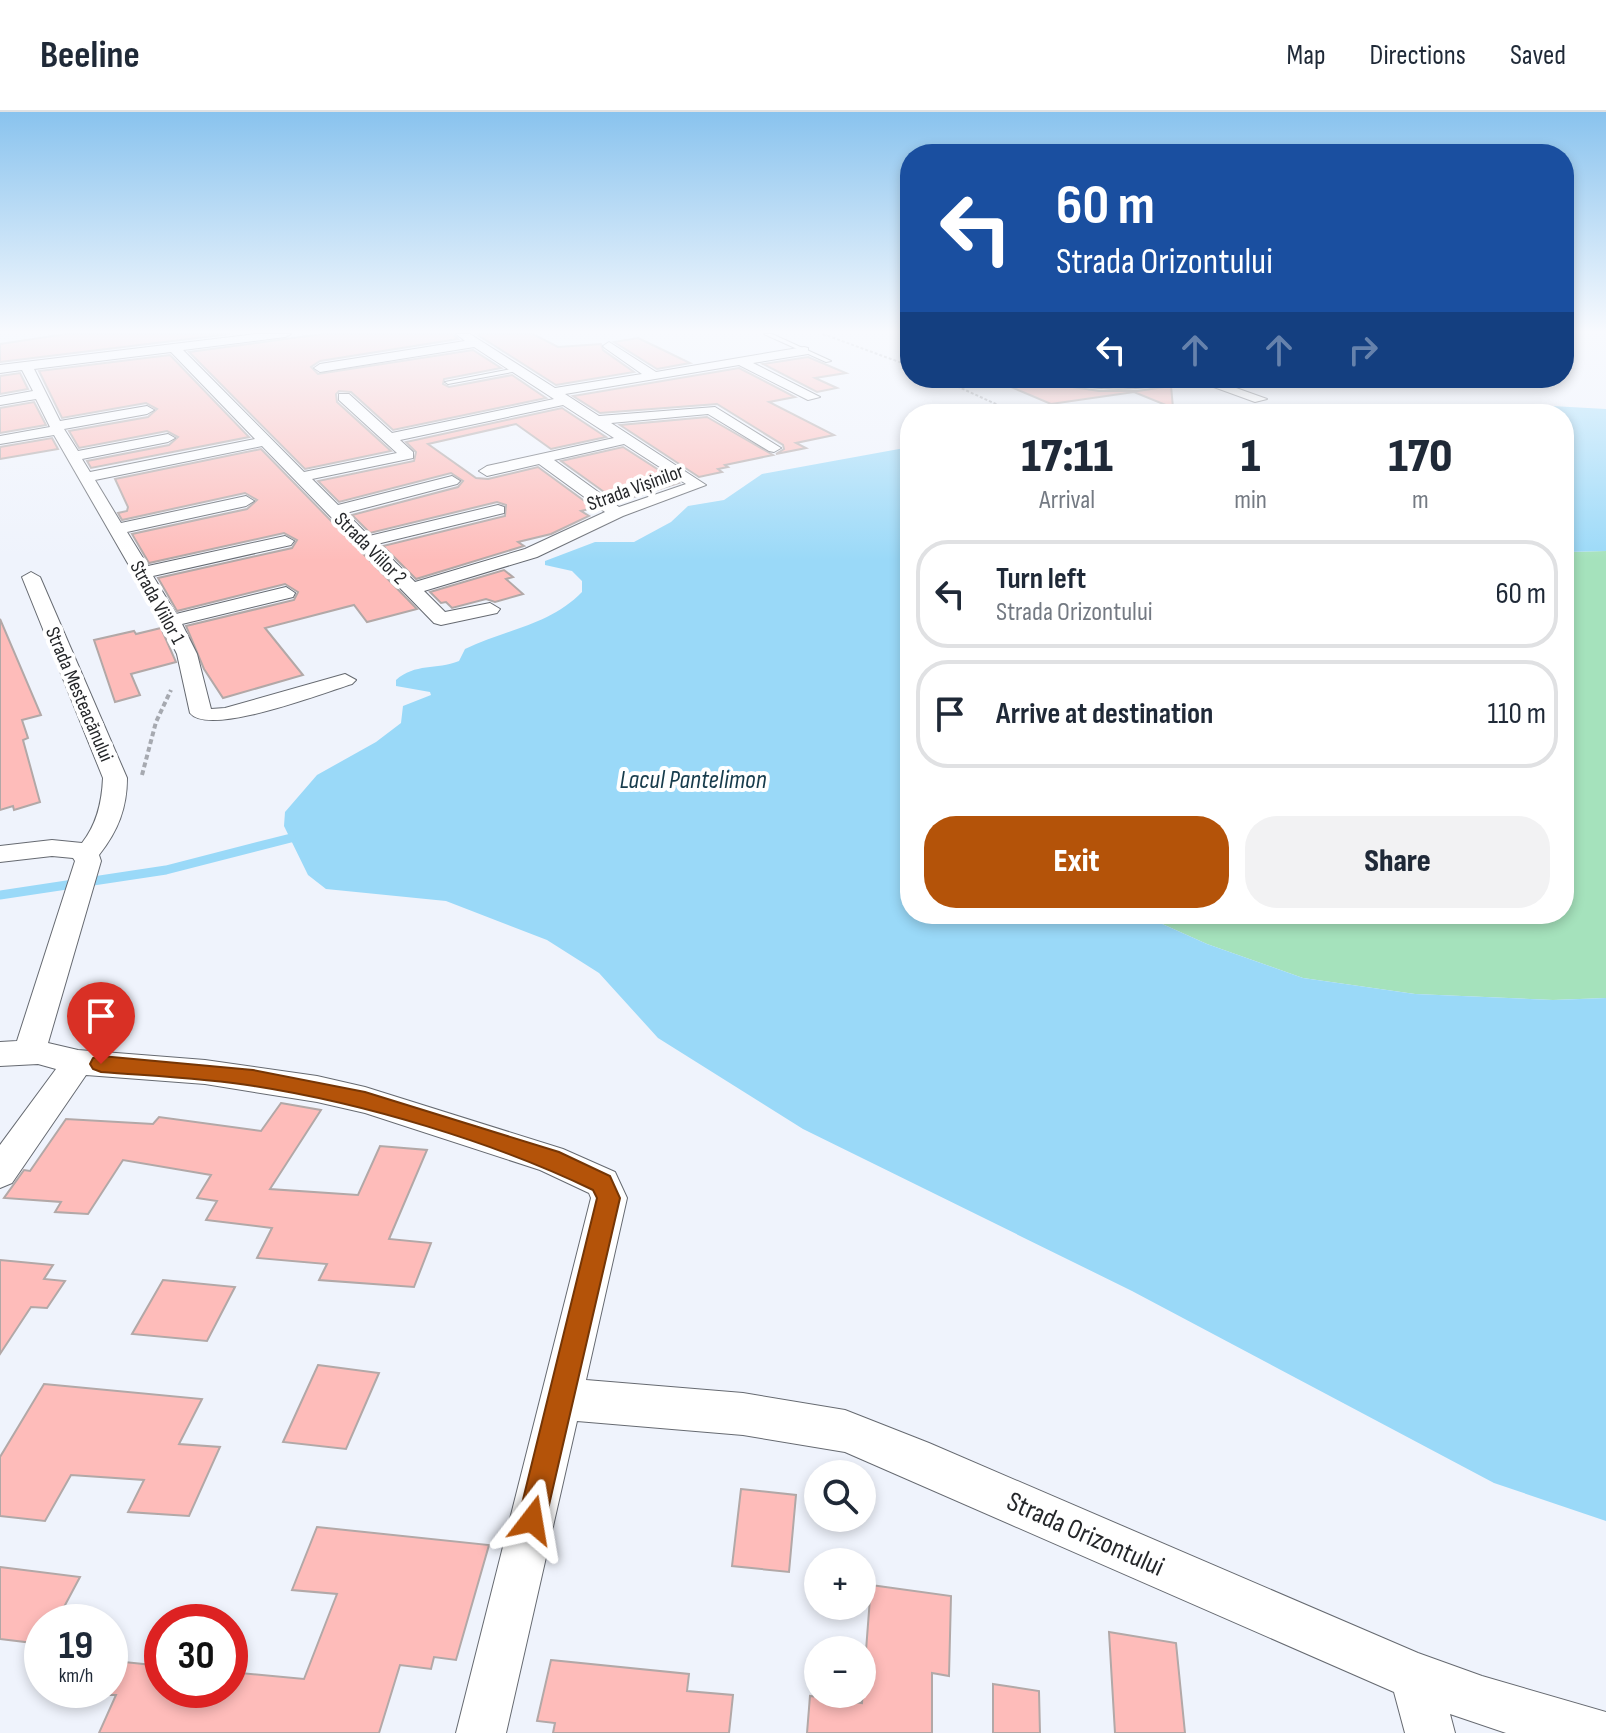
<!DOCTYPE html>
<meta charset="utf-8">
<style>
body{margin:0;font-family:"Sofia Sans Condensed",sans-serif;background:#f2f2f3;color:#1f2937;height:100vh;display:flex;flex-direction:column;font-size:30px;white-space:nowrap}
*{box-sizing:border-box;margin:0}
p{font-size:26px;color:#747a83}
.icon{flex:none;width:44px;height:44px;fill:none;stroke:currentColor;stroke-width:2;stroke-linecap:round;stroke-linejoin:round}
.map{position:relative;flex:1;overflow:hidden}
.details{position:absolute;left:900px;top:292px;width:674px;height:520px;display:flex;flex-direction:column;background:#fff;border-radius:32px;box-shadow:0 4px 12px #0003}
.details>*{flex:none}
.top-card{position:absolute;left:900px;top:32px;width:674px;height:244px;border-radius:32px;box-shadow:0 4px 12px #0003;background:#1a4fa0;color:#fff;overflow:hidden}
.buttons{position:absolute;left:804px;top:1348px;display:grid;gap:16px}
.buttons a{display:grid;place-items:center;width:72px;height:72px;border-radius:50%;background:#fff;box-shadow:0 4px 12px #0003;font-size:40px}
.speed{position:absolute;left:24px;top:1492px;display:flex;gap:16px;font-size:40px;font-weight:700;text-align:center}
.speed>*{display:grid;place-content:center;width:104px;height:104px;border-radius:50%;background:#fff;box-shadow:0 4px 12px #0003;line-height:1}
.speed small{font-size:20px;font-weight:400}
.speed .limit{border:12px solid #d22;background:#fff;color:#111}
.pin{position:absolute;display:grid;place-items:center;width:68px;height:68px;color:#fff;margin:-82px -34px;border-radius:50% 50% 50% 0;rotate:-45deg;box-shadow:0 0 8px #0007}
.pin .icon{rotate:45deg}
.me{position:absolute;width:88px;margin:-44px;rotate:14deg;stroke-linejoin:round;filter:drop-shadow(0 0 6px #0008)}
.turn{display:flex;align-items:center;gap:28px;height:168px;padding:0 24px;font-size:36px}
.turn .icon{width:104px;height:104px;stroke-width:2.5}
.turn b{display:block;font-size:56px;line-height:68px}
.lanes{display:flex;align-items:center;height:76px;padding:0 24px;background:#0003;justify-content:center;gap:40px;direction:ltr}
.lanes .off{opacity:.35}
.eta{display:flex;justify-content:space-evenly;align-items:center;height:136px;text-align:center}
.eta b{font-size:48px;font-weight:800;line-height:56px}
.button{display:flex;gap:16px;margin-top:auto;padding:16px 24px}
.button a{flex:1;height:92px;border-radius:32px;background:#b45309;color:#fff;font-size:32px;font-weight:800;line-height:92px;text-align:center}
.button a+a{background:#f2f2f3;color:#1f2937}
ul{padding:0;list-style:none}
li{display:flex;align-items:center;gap:24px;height:108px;margin:0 16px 12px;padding:0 8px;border:4px solid #e0e1e3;border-radius:32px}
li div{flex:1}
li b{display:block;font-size:30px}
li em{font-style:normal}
header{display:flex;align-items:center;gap:48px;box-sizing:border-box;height:112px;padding:0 40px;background:#fff;border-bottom:2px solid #e0e1e3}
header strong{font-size:38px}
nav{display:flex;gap:44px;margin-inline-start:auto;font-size:28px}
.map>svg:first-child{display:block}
.green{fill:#a5e2bc}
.water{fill:#9ad9f8}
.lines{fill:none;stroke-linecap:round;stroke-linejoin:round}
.stream{stroke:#9ad9f8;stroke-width:9}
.building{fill:#febcba;stroke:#b2a8a7;stroke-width:2}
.service-casing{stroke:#666a71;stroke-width:2}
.minor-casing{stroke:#666a71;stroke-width:2}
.path-far1{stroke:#a6a9b0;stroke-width:2;stroke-dasharray:3 2;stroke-linecap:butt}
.path{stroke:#a6a9b0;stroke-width:4;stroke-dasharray:5 3;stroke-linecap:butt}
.service{fill:#fff;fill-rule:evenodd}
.minor{fill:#fff;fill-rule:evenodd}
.route{fill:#b45309;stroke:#753606;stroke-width:2}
.labels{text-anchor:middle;stroke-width:8;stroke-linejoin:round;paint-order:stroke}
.far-street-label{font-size:20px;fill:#25272a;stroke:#fff}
.water-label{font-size:26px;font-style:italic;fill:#173c4c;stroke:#fff}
.near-street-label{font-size:28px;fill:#25272a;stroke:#fff}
</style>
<header>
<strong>Beeline</strong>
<nav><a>Map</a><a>Directions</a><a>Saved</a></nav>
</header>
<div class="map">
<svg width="1606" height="1621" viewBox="0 0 1606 1621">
<rect width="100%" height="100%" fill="#eff3fc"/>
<polygon class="green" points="1606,439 1606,886 1553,888 1415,882 1303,866 1207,832 1140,802 1564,802 1564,440"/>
<g class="water">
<polygon points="1534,293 1606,297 1606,439 1564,440 1564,302 1449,302"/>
<path d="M910 335V802H1140L1207 832 1303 866 1415 882 1553 888 1606 886V1409L1494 1371 1132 1179 803 1017 658 926 599 861 547 828 446 789 326 777 308 763 284 714 285 700 317 663 376 630 401 611 403 594 431 583 430 580 396 574V568C415 551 436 558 459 549L465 537C505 517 549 514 582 480V469L572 459 545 453V449L595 430H634L671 410 688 394 724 388 762 362Z"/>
</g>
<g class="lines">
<polyline class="stream" points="0,783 166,758 291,726"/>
</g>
<g class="building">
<polygon points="66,222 230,222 0,250 0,232"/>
<polygon points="322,222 453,222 458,227 320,249 311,255 318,262 473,238 501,256 444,267 443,272 449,275 512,263 546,286 393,318 351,280 339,279 336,282 337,290 391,339 305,357 189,240"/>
<polygon points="476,222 533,222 558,235 601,232 603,238 634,260 556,273"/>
<polygon points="638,226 661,237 690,251 657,257 614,230"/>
<polygon points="170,243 249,325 91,356 87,349 169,333 178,325 167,319 79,336 69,319 148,305 157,297 146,291 62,306 39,259"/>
<polygon points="808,245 846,261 815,266 837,276 817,280 763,252"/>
<polygon points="739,256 795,285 769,290 834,323 796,331 806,336 776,342 784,337 783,333 717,292 600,301 573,284"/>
<polygon points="20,261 28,277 0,282 0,264"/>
<polygon points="990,266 1053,266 1066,274 1099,279 1138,279 1171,274 1173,296 1134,280 1051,292"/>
<polygon points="34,290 46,313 0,321 0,296"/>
<polygon points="562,296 606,325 551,337 516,312 428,332 476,366 488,367 538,355 594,396 581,399 589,404 551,422 518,430 524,434 416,467 383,434 505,404 506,393 497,390 370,421 352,403 458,375 463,369 451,361 339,390 318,369 414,349 416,340 406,330"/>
<polygon points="707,305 773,343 725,353 728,355 718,357 722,360 699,365 620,313"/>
<polygon points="52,326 58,337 0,347 0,335"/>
<polygon points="623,335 679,371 618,390 561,349"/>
<polygon points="261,337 417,497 367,510 354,493 265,516 303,563 223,586 204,557 186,514 294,488 298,480 285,472 177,499 158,466 292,436 297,428 284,421 149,451 132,422 247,397 257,388 245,381 122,408 118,401 127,399 128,395 115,367"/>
<polygon points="504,458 513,465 506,467 523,482 495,490 486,487 452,496 446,490 441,491 430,480"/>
<polygon points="0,507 41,603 22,608 28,626 23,628 40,690 14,698 13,694 0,698"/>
<polygon points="161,516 176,550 131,562 140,583 115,590 94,528 134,519 136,522"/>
<polygon points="281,991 321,998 270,1077 358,1083 380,1034 427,1038 389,1127 431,1131 414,1175 319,1168 327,1152 257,1146 272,1116 206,1108 217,1089 197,1086 211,1063 123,1048 88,1102 55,1100 61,1090 4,1086 24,1058 30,1059 66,1007 153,1012 159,1005 261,1019"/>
<polygon points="0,1148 53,1153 44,1167 65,1169 47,1196 31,1195 0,1242"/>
<polygon points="163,1168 235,1175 207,1229 132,1222"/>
<polygon points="318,1253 379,1261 346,1337 283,1330"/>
<polygon points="44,1272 202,1287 179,1332 220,1335 189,1404 128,1400 144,1368 71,1363 45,1409 0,1404 0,1345"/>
<polygon points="741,1377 796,1383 789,1460 732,1454"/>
<polygon points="317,1415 489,1433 456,1548 434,1545 431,1557 400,1553 379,1621 99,1621 116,1583 110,1583 110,1560 115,1549 162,1554 162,1578 230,1578 230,1560 304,1567 337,1482 292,1478"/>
<polygon points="0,1455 80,1465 56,1510 42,1510 42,1532 0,1527"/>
<polygon points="871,1473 951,1484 949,1564 932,1561 932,1621 807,1621 810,1584 862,1591"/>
<polygon points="1109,1520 1176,1531 1185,1621 1115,1621"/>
<polygon points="551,1548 689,1562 687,1579 733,1583 729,1621 553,1621 555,1611 537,1609"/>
<polygon points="993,1572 1039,1579 1040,1621 993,1621"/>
</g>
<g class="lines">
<g class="service-casing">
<g id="service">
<polygon points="764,222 772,222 831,249 826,250"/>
<polygon points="521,255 523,258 448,272 445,270"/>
</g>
</g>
<g class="minor-casing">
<g id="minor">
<path d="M256 222H291L285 225 183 238 304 360 397 341 339 288V282H349L392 321 554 287 474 235 320 260 314 256 320 252 465 229 456 222H470L555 276 642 262 605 236 603 234 609 230 656 260 804 235 808 236V242L753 251 820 285 808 288 739 253 565 282 599 304 715 295 781 336 774 340 769 339 708 302 611 311 706 373 623 404 537 445 424 479 445 500 490 491 500 497 497 501 441 513 434 511 262 334 95 368 121 411 246 384 254 389 246 394 127 420 148 454 285 424 294 429 291 433 153 464 176 502 286 475 295 481 293 485 182 512 197 542 211 597 225 596 345 562 356 568 352 572C323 581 209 625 190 601L177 542 161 509 54 323 0 332V324L50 315 36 287 0 293V285L33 279 22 258 0 261V253ZM171 240 255 327 90 360 82 347 168 330 175 326 168 322 78 339 64 317 147 302 154 298 147 294 60 309 34 257ZM563 293 614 326 487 354 479 359 487 364 539 352 605 400 525 437 415 470 377 432 504 401V395L498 393 369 424 346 401 457 372 460 369 452 364 338 393 312 367 413 346V340L400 328ZM624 332 686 372 619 395 554 348Z"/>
<path d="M1056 266H1181C1161 280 1076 280 1056 266Z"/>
<polygon points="1189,266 1208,266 1267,287 1255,290"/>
<path d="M31 460 40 465 127 666C127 696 118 719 99 743L101 749 48 931 78 938 205 948 317 964 365 975 563 1037 615 1060 627 1086 586 1268 743 1281 845 1298 929 1331 1418 1541 1482 1564 1606 1600V1621H1506L1450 1602 1455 1621H1405L1394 1580 845 1340 743 1323 577 1309 506 1621H456L591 1086 589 1081 540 1058 365 1001 317 990 205 972 86 963 12 1071 0 1076V1033L56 957 38 952 0 954V930L17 929 75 749 73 746 52 744 0 750V734L52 728 82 731C97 712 102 690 103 666L22 465Z"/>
</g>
</g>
<g class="path-far1">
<polyline points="823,222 910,254"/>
<polyline points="939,266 998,293"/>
</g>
<polyline class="path" points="142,663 156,610 171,578"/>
<use href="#service" class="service"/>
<use href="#minor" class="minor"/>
</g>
<linearGradient id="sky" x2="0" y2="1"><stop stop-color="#89c3ee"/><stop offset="0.49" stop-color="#f8fafe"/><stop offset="1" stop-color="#f8fafe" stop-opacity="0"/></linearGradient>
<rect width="1606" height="449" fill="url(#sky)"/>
<path class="route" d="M101 944 253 958 365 980 559 1040 610 1064 620 1086 543 1419 532 1423 522 1419 518 1408 597 1086 593 1078C494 1030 363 991 254 974 203 966 151 964 101 960L93 957 90 952 93 946Z"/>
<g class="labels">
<g class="far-street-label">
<text transform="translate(635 375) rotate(-20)" y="7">Strada Vișinilor</text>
<text transform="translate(371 436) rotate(45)" y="7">Strada Viilor 2</text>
<text transform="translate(158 490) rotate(61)" y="7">Strada Viilor 1</text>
<text transform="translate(80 582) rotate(67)" y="7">Strada Mesteacănului</text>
</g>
<g class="water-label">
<text x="693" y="676">Lacul Pantelimon</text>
</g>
<g class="near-street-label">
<text transform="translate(1086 1421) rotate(24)" y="10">Strada Orizontului</text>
</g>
</g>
</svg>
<div class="buttons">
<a><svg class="icon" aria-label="search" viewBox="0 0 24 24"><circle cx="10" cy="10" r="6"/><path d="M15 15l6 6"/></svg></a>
<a>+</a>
<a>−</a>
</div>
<div class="speed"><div>19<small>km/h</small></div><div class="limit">30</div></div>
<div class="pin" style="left:101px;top:952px;background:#d93025"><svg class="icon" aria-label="arrive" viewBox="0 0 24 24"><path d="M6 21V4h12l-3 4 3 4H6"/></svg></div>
<svg class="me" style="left:532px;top:1408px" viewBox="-20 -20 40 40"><path d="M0-17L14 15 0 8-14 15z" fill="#b45309" stroke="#fff" stroke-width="4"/></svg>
<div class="top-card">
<div class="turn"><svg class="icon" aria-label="left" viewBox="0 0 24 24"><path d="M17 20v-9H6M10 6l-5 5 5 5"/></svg><div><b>60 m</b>Strada Orizontului</div></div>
<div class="lanes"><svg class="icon" aria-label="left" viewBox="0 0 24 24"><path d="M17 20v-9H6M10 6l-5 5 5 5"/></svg><svg class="icon off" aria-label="ahead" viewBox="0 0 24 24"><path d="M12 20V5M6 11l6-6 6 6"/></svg><svg class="icon off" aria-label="ahead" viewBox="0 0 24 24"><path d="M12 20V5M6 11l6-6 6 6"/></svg><svg class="icon off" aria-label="right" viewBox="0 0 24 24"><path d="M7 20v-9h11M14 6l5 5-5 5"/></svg></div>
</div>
<section class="details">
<div class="eta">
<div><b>17:11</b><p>Arrival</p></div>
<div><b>1</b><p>min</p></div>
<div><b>170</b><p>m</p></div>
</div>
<ul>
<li><svg class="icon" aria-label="left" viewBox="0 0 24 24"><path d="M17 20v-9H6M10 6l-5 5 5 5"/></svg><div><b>Turn left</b><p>Strada Orizontului</p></div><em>60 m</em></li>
<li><svg class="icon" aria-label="arrive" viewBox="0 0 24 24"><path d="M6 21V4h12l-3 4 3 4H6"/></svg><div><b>Arrive at destination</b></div><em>110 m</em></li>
</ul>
<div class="button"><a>Exit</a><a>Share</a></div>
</section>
</div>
